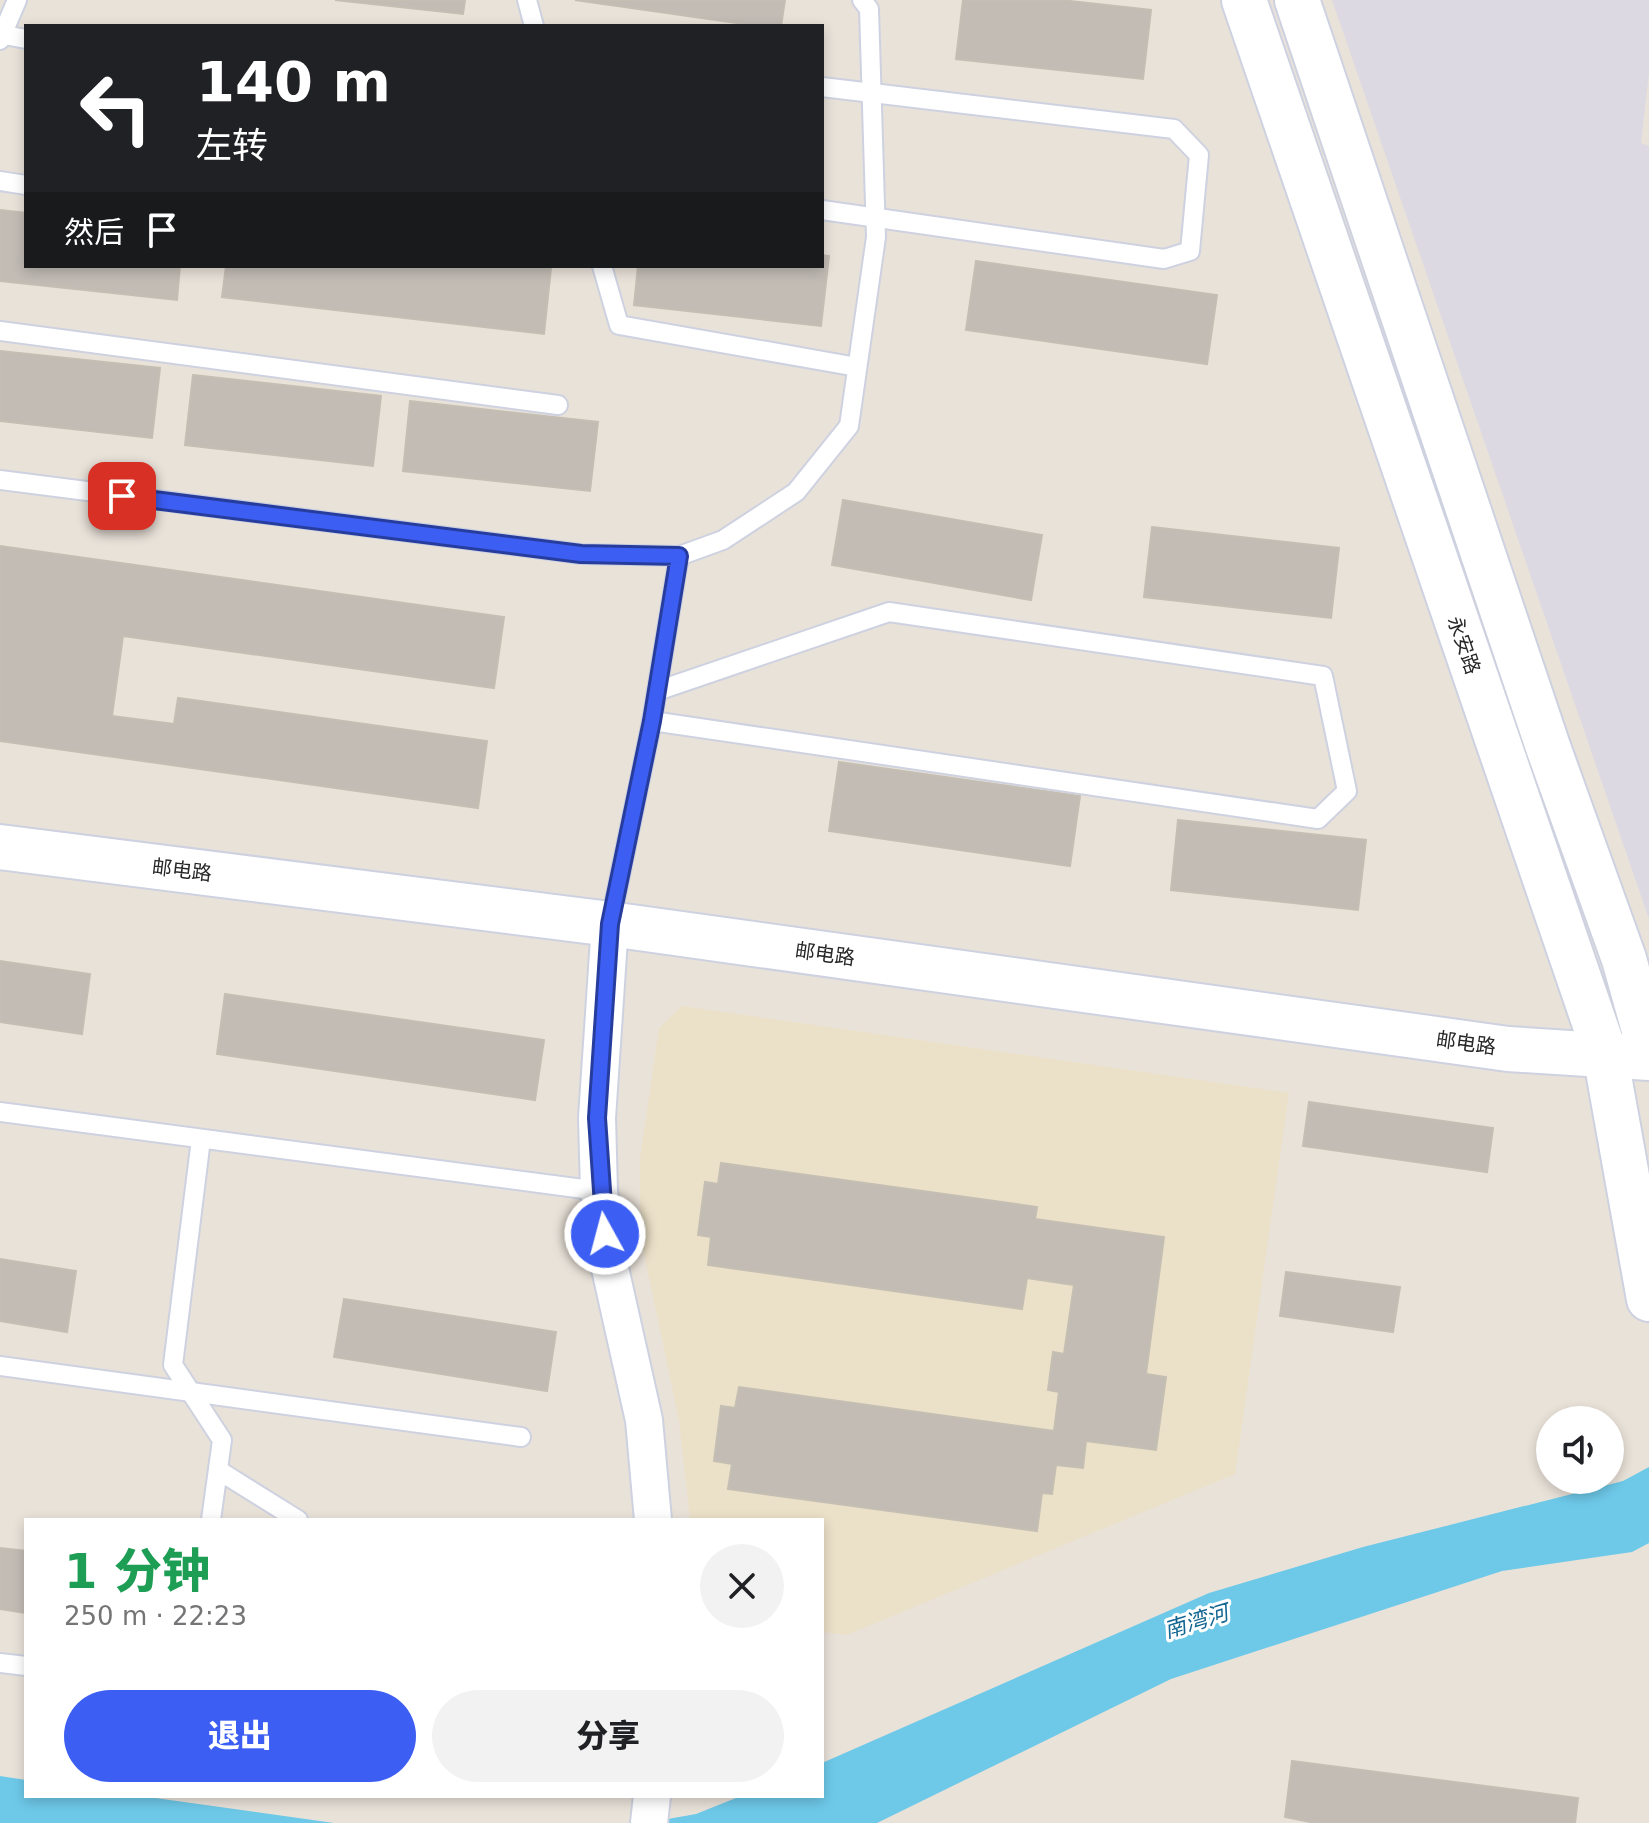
<!DOCTYPE html>
<html lang="zh">
<meta charset="utf-8">
<style>
body{margin:0;font-family:"DejaVu Sans","Noto Sans SC",sans-serif;background:#f2f2f2;color:#202124;height:100vh;display:flex;flex-direction:column;font-size:30px;white-space:nowrap}
*{box-sizing:border-box;margin:0}
p{font-size:26px;color:#757577}
.icon{flex:none;width:44px;height:44px;fill:none;stroke:currentColor;stroke-width:2;stroke-linecap:round;stroke-linejoin:round}
.map{position:relative;flex:1;overflow:hidden}
.panel{position:absolute;left:24px;top:1518px;width:800px;height:280px;display:flex;flex-direction:column;background:#fff;border-radius:0px;box-shadow:0 4px 12px #0003}
.panel>*{flex:none}
.hud{position:absolute;left:24px;top:24px;width:800px;height:244px;border-radius:0px;box-shadow:0 4px 12px #0003;background:#202124;color:#fff;overflow:hidden}
.controls{position:absolute;left:1536px;top:1406px;display:grid;gap:16px}
.controls a{display:grid;place-items:center;width:88px;height:88px;border-radius:50%;background:#fff;box-shadow:0 4px 12px #0003;font-size:40px}
.pin{position:absolute;display:grid;place-items:center;width:68px;height:68px;color:#fff;margin:-34px;border-radius:16px;box-shadow:0 4px 12px #0006}
.me{position:absolute;width:88px;margin:-44px;rotate:353deg;stroke-linejoin:round;filter:drop-shadow(0 0 6px #0008)}
.turn{display:flex;align-items:center;gap:28px;height:168px;padding:0 40px;font-size:36px}
.turn .icon{width:104px;height:104px;stroke-width:2.5}
.turn b{display:block;font-size:56px;line-height:68px}
.then{display:flex;align-items:center;height:76px;padding:0 40px;background:#0003;gap:16px;font-size:30px}
.round{display:grid;place-items:center;flex:none;width:84px;height:84px;border-radius:42px;background:#f2f2f2}
.overview{display:flex;align-items:center;justify-content:space-between;height:136px;padding:0 40px}
h1{font-size:48px;font-weight:800;line-height:60px;color:#1e9e55}
.action{display:flex;gap:16px;margin-top:auto;padding:16px 40px}
.action a{flex:1;height:92px;border-radius:48px;background:#3c5ef3;color:#fff;font-size:32px;font-weight:800;line-height:92px;text-align:center}
.action a+a{background:#f2f2f2;color:#202124}
.map>svg:first-child{display:block}
.industrial{fill:#dcd9e2}
.education{fill:#ebe0c8}
.water{fill:#6ec9e9}
.building{fill:#c2bcb5;stroke:#c4beb3;stroke-width:2}
.lines{fill:none;stroke-linecap:round;stroke-linejoin:round}
.lane-casing{stroke:#ced2e0;stroke-width:22}
.street-casing{stroke:#ced2e0;stroke-width:40}
.secondary-casing{stroke:#ced2e0;stroke-width:48}
.lane{stroke:#fff;stroke-width:18}
.street{stroke:#fff;stroke-width:36}
.secondary{stroke:#fff;stroke-width:44}
.route-casing{stroke:#273d9e;stroke-width:20}
.route{stroke:#3c5ef3;stroke-width:14}
.labels{text-anchor:middle;stroke-width:6;stroke-linejoin:round;paint-order:stroke}
.street-label{font-size:20px;fill:#272727;stroke:#fff}
.water-label{font-size:22px;font-style:italic;fill:#116591;stroke:#fff}
</style>
<div class="map">
<svg width="1649" height="1823" viewBox="0 0 1649 1823">
<rect width="100%" height="100%" fill="#e9e2d9"/>
<polygon class="industrial" points="1332,0 1649,0 1649,73 1641,143 1649,146 1649,919"/>
<polygon class="education" points="682,1006 1289,1093 1235,1474 847,1635 822,1632 822,1520 690,1520 679,1421 640,1234 640,1158 659,1028"/>
<g class="water">
<polygon points="1649,1467 1649,1543 1632,1552 1502,1571 1171,1679 877,1823 645,1823 696,1814 741,1796 822,1796 822,1763 1209,1593 1363,1547 1623,1481"/>
<polygon points="0,1776 26,1780 26,1796 141,1796 334,1823 0,1823"/>
</g>
<g class="building">
<polygon points="335,0 465,0 463,14"/>
<polygon points="575,0 785,0 781,26 758,26"/>
<polygon points="963,0 1061,0 1151,10 1143,79 956,59"/>
<polygon points="0,210 26,213 26,266 180,266 177,300 0,281"/>
<polygon points="822,255 829,256 821,326 634,305 638,266 822,266"/>
<polygon points="976,261 1217,295 1207,364 966,330"/>
<polygon points="226,266 551,268 544,334 222,297"/>
<polygon points="0,351 160,368 152,438 0,421"/>
<polygon points="193,375 381,396 373,466 185,445"/>
<polygon points="410,401 598,422 590,491 403,471"/>
<polygon points="843,500 1042,535 1031,600 832,565"/>
<polygon points="1152,527 1339,548 1331,618 1144,597"/>
<polygon points="0,546 504,617 494,688 123,636 112,716 174,724 178,698 487,741 478,808 0,741"/>
<polygon points="839,762 1080,796 1070,866 829,831"/>
<polygon points="1178,820 1366,840 1358,910 1171,890"/>
<polygon points="0,961 90,974 82,1034 0,1022"/>
<polygon points="225,994 544,1040 535,1100 217,1054"/>
<polygon points="1309,1102 1493,1128 1487,1172 1303,1146"/>
<polygon points="721,1163 1037,1207 1035,1219 1164,1237 1146,1374 1166,1377 1156,1450 1086,1441 1083,1468 1056,1465 1052,1494 1042,1493 1037,1531 728,1489 732,1464 714,1461 721,1406 735,1408 739,1387 1054,1431 1059,1392 1048,1390 1053,1352 1064,1354 1074,1285 1027,1278 1022,1309 708,1265 711,1237 698,1235 705,1182 718,1184"/>
<polygon points="0,1259 76,1271 67,1332 0,1321"/>
<polygon points="1286,1272 1400,1287 1393,1332 1280,1316"/>
<polygon points="344,1299 556,1332 547,1391 334,1357"/>
<polygon points="0,1548 26,1551 26,1613 0,1609"/>
<polygon points="1292,1761 1578,1798 1575,1823 1315,1823 1285,1817"/>
</g>
<g class="lines">
<g class="lane-casing">
<g id="lane">
<polyline points="527,0 534,26"/>
<polyline points="0,34 26,39"/>
<polyline points="0,40 17,0"/>
<polyline points="822,87 1174,129 1199,155 1190,251 1164,259 822,210"/>
<polyline points="0,181 26,185"/>
<polyline points="602,266 619,325 857,367"/>
<polyline points="0,331 558,405"/>
<polyline points="0,480 581,554 679,556 723,540 796,492 849,426 876,237 869,9 862,0"/>
<polyline points="652,721 1318,819 1347,791 1323,676 889,612 657,691"/>
<polyline points="610,924 652,721 679,556"/>
<polyline points="0,1112 599,1191"/>
<polyline points="201,1139 173,1365 222,1440 211,1520"/>
<polyline points="0,1366 521,1437"/>
<polyline points="218,1470 298,1520"/>
<polyline points="0,1663 26,1666"/>
</g>
</g>
<g class="street-casing">
<g id="street">
<polyline points="610,924 597,1118 599,1191 607,1255 644,1420 653,1520"/>
<polyline points="649,1823 652,1796"/>
</g>
</g>
<g class="secondary-casing">
<g id="secondary">
<polyline points="1244,0 1605,1054 1649,1299"/>
<polyline points="1297,0 1548,747 1624,959 1649,1048"/>
<polyline points="0,847 610,924 1508,1049 1649,1058"/>
</g>
</g>
<use href="#lane" class="lane"/>
<use href="#street" class="street"/>
<use href="#secondary" class="secondary"/>
</g>
<g class="lines">
<g class="route-casing">
<polyline id="route" points="122,496 581,554 679,556 652,721 610,924 597,1118 605,1234"/>
</g>
<use href="#route" class="route"/>
</g>
<g class="labels">
<g class="street-label">
<text transform="translate(1464 645) rotate(71)" y="7">永安路</text>
<text transform="translate(182 870) rotate(7)" y="7">邮电路</text>
<text transform="translate(825 954) rotate(8)" y="7">邮电路</text>
<text transform="translate(1466 1043) rotate(8)" y="7">邮电路</text>
</g>
<g class="water-label">
<text transform="translate(1196 1621) rotate(-17)" y="8">南湾河</text>
</g>
</g>
</svg>
<div class="controls">
<a><svg class="icon" aria-label="sound" viewBox="0 0 24 24"><path d="M4 9h4l5-4v14l-5-4H4zM17 9q2 3 0 6"/></svg></a>
</div>
<div class="pin" style="left:122px;top:496px;background:#d93025"><svg class="icon" aria-label="arrive" viewBox="0 0 24 24"><path d="M6 21V4h12l-3 4 3 4H6"/></svg></div>
<svg class="me" style="left:605px;top:1234px" viewBox="-20 -20 40 40"><circle r="17" fill="#3c5ef3" stroke="#fff" stroke-width="3"/><path d="M0-11L8 9 0 5-8 9z" fill="#fff"/></svg>
<div class="hud">
<div class="turn"><svg class="icon" aria-label="left" viewBox="0 0 24 24"><path d="M17 20v-9H6M10 6l-5 5 5 5"/></svg><div><b>140 m</b>左转</div></div>
<div class="then">然后<svg class="icon" aria-label="arrive" viewBox="0 0 24 24"><path d="M6 21V4h12l-3 4 3 4H6"/></svg></div>
</div>
<section class="panel">
<div class="overview"><div><h1>1 分钟</h1><p>250 m · 22:23</p></div><a class="round"><svg class="icon" aria-label="close" viewBox="0 0 24 24"><path d="M6 6l12 12M18 6L6 18"/></svg></a></div>
<div class="action"><a>退出</a><a>分享</a></div>
</section>
</div>
